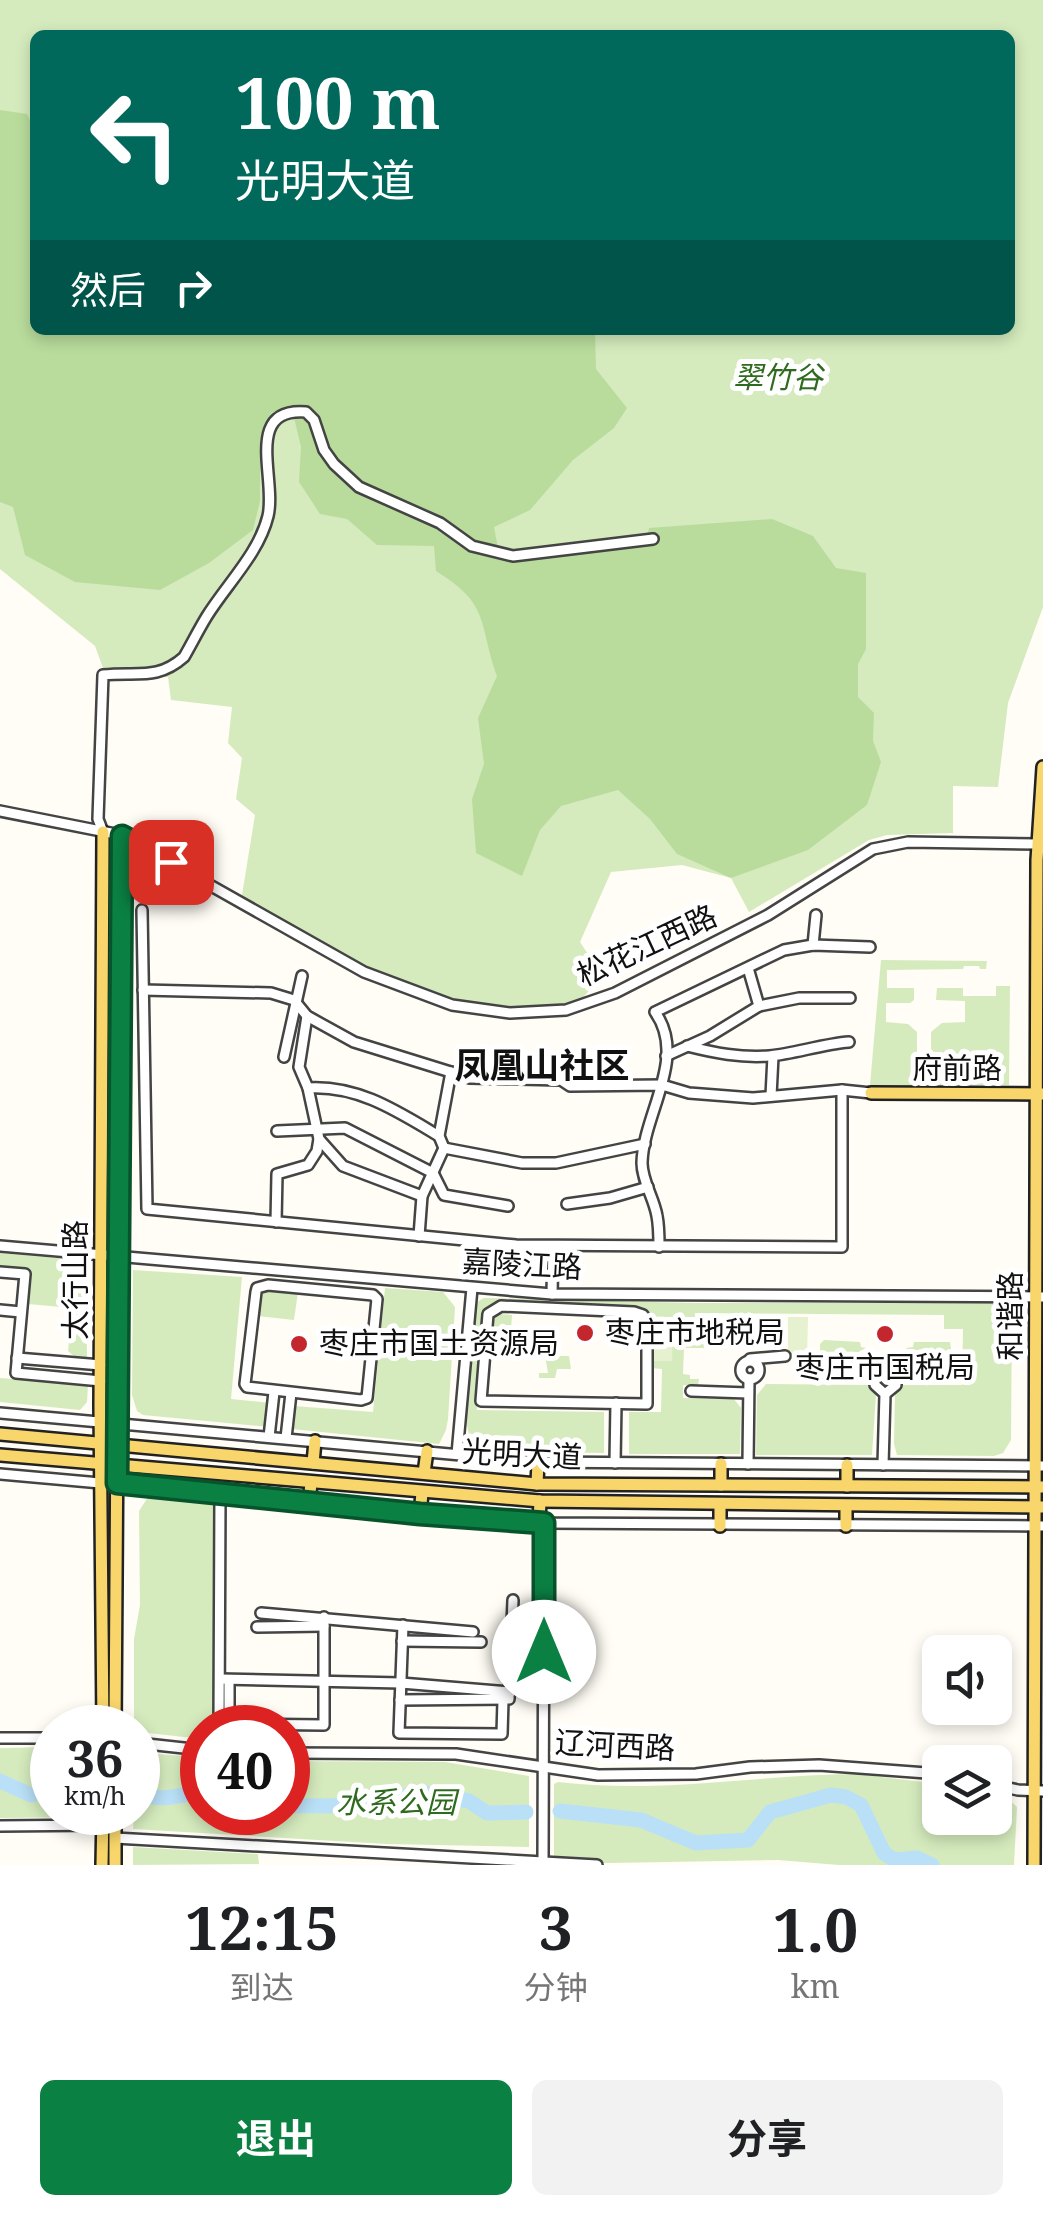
<!DOCTYPE html>
<html lang="zh">
<meta charset="utf-8">
<style>
body{margin:0;font-family:"Noto Serif","Noto Sans SC",serif;background:#f2f2f2;color:#202124;height:100vh;display:flex;flex-direction:column;font-size:38px;white-space:nowrap}
*{box-sizing:border-box;margin:0}
p{font-size:32px;color:#757577}
.icon{flex:none;width:55px;height:55px;fill:none;stroke:currentColor;stroke-width:2;stroke-linecap:round;stroke-linejoin:round}
.map{position:relative;height:1865px;overflow:hidden}
.drawer{display:flex;flex-direction:column;background:#fff;flex:1}
.drawer>*{flex:none}
.top-card{position:absolute;left:30px;top:30px;width:985px;height:305px;border-radius:15px;box-shadow:0 5px 15px #0003;background:#00695c;color:#fff;overflow:hidden}
.fabs{position:absolute;left:922px;top:1635px;display:grid;gap:20px}
.fabs a{display:grid;place-items:center;width:90px;height:90px;border-radius:15px;background:#fff;box-shadow:0 5px 15px #0003;font-size:50px}
.speed{position:absolute;left:30px;top:1705px;display:flex;gap:20px;font-size:50px;font-weight:700;text-align:center}
.speed>*{display:grid;place-content:center;width:130px;height:130px;border-radius:50%;background:#fff;box-shadow:0 5px 15px #0003;line-height:1}
.speed small{font-size:25px;font-weight:400}
.speed .limit{border:15px solid #d22;background:#fff;color:#111}
.pin{position:absolute;display:grid;place-items:center;width:85px;height:85px;color:#fff;margin:-42px;border-radius:20px;box-shadow:0 5px 15px #0006}
.me{position:absolute;width:110px;margin:-55px;rotate:0deg;stroke-linejoin:round;filter:drop-shadow(0 0 8px #0008)}
.turn{display:flex;align-items:center;gap:35px;height:210px;padding:0 40px;font-size:45px}
.turn .icon{width:130px;height:130px;stroke-width:2.5}
.turn b{display:block;font-size:70px;line-height:85px}
.then{display:flex;align-items:center;height:95px;padding:0 40px;background:#0003;gap:20px;font-size:38px}
.eta{display:flex;justify-content:space-evenly;align-items:center;height:170px;text-align:center}
.eta b{font-size:60px;font-weight:700;line-height:70px}
.button{display:flex;gap:20px;margin-top:auto;padding:20px 40px}
.button a{flex:1;height:115px;border-radius:15px;background:#0b8043;color:#fff;font-size:40px;font-weight:700;line-height:115px;text-align:center}
.button a+a{background:#f2f2f2;color:#202124}
.map>svg:first-child{display:block}
.green{fill:#d5ebbd;fill-rule:evenodd}
.forest{fill:#b9dc9c}
.pitch{fill:#e6f2cf}
.lines{fill:none;stroke-linecap:round;stroke-linejoin:round}
.river{stroke:#b9e0f7;stroke-width:15}
.minor-casing{stroke:#444;stroke-width:14}
.major-casing{stroke:#222;stroke-width:16}
.minor{stroke:#fff;stroke-width:9}
.major{stroke:#f9d66b;stroke-width:11}
.route-casing{stroke:#07532c;stroke-width:25}
.route{stroke:#0b8043;stroke-width:18}
.poi-dot{fill:#c4262e;stroke:#fff;stroke-width:4}
.labels{text-anchor:middle;stroke-width:10;stroke-linejoin:round;paint-order:stroke}
.park-label{font-size:30px;font-style:italic;fill:#2f6b1f;stroke:#fff}
.street-label{font-size:30px;fill:#111;stroke:#fff}
.poi-label{font-size:30px;fill:#111;stroke:#fff;text-anchor:start}
.quarter-label{font-size:35px;font-weight:bold;fill:#111;stroke:#fff}
</style>
<div class="map">
<svg width="1043" height="1865" viewBox="0 0 1043 1865">
<rect width="100%" height="100%" fill="#fffdf5"/>
<g class="green">
<path d="M0 0H1043V607L1008 703 998 787 953 786V833L887 835 869 840 749 912 731 878 682 865 611 872 580 942 601 974C594 983 586 998 576 1002 554 1011 531 1010 508 1008 405 999 328 949 242 895L255 815 236 799 242 758 228 743 232 707 171 700 168 677 107 679 95 646 0 569ZM35 35H1010V330H35Z"/>
<polygon points="881,960 987,961 986,969 980,969 979,966 964,966 963,969 887,970 887,988 914,988 914,1000 910,1003 886,1003 886,1022 908,1024 917,1032 917,1086 870,1085"/>
<polygon points="996,986 1010,986 1009,1085 931,1086 931,1032 942,1023 965,1022 965,1001 936,1000 937,988 963,988 963,996 996,996"/>
<polygon points="0,1253 79,1260 86,1264 87,1357 75,1357 68,1351 72,1308 28,1304 29,1269 0,1266"/>
<polygon points="133,1270 242,1277 231,1399 271,1403 269,1427 143,1415 137,1411 132,1395"/>
<polygon points="385,1288 443,1292 455,1307 448,1419 446,1430 439,1444 292,1429 294,1406 373,1412"/>
<polygon points="270,1289 298,1292 294,1320 258,1316 261,1292"/>
<polygon points="484,1298 695,1303 1012,1303 1011,1440 1003,1453 994,1456 897,1455 894,1444 895,1394 903,1385 962,1385 963,1329 944,1329 944,1315 695,1313 694,1336 704,1337 704,1348 684,1348 683,1374 690,1375 690,1379 699,1379 698,1385 683,1385 683,1398 734,1399 741,1408 740,1454 629,1454 629,1412 661,1412 662,1369 651,1368 651,1316 638,1308 505,1303 492,1305 484,1313 477,1410 604,1412 604,1453 542,1452 471,1445 464,1410 475,1303"/>
<polygon points="500,1314 512,1315 510,1342 501,1348 498,1359 494,1360 489,1356 492,1320"/>
<path d="M824 1340 860 1342 861 1347 866 1348C849 1355 839 1371 820 1360V1344Z"/>
<polygon points="914,1342 950,1342 953,1362 949,1366 927,1366 906,1348 913,1347"/>
<polygon points="545,1356 569,1356 571,1369 557,1369 555,1378 539,1378 539,1373 548,1373"/>
<polygon points="0,1378 88,1385 87,1402 80,1410 0,1402"/>
<polygon points="766,1384 868,1385 876,1394 872,1455 756,1455 757,1395"/>
<polygon points="148,1497 214,1504 213,1727 202,1728 202,1739 139,1732 134,1727 134,1639 140,1605 139,1511"/>
<polygon points="52,1747 52,1812 84,1813 84,1817 0,1818 0,1748"/>
<polygon points="142,1753 202,1757 202,1812 288,1812 288,1761 445,1762 529,1776 529,1847 387,1844 133,1829 134,1813 138,1812 138,1755"/>
<path d="M856 1774 940 1784V1818H995V1795L1007 1798 1017 1807 1014 1865H839L778 1860 554 1864V1784L558 1782C657 1794 757 1775 856 1774Z"/>
<polygon points="133,1847 258,1854 259,1864 133,1865"/>
</g>
<path class="forest" d="M0 110 27 114 35 131V330H595L596 369 627 408 614 428 573 460 530 510 494 527 498 548 522 557 589 553 617 545 646 544 649 528 772 519 813 536 836 568 866 573V649L858 664V697L874 713 873 741 881 762 867 805 808 850 731 878 677 854 650 819 618 790 561 806 540 830 522 876 476 853 472 799 484 764 478 718 497 676C478 622 491 605 436 571L434 546 377 545 347 519 320 514 299 482 301 447 291 405 271 413 260 440V501L253 530 209 563 160 590 75 582 25 555 13 507 0 502Z"/>
<g class="pitch">
<polygon points="788,1317 808,1317 807,1359 788,1359"/>
<polygon points="651,1325 673,1326 672,1361 651,1361"/>
</g>
<g class="lines">
<g class="river">
<polyline points="0,1781 31,1795 52,1791"/>
<path d="M138 1791C157 1804 181 1795 202 1791"/>
<path d="M288 1805C321 1808 352 1802 384 1810L408 1795 418 1792 469 1801 487 1813 526 1812"/>
<polyline points="560,1811 641,1820 696,1843 748,1840 770,1812 831,1795 846,1797 861,1805 884,1853 894,1860 917,1858 932,1865"/>
</g>
<g class="minor-casing">
<g id="minor">
<polyline points="0,811 121,835 364,972 452,1005 510,1013 566,1010 615,993 768,915 873,849 908,842 1037,844"/>
<path d="M103 832 98 819 103 675C136 671 157 681 184 657 192 643 199 629 207 616 227 584 259 553 268 516 277 479 243 407 306 412L314 420 324 450 334 464 359 487 440 523 472 546 513 556 653 539"/>
<polyline points="142,910 147,1209 516,1245 842,1247 842,1090"/>
<polyline points="813,945 816,915"/>
<polyline points="143,990 271,993 294,1000 307,1016 354,1042 470,1078 561,1080 570,1086 662,1085 689,1093 753,1098 842,1090 871,1093"/>
<polyline points="759,1006 799,998 850,998"/>
<path d="M687 1046C715 1053 740 1058 769 1056 794 1054 822 1044 849 1042"/>
<polyline points="666,1056 710,1036 759,1006 748,968"/>
<polyline points="284,1057 302,976"/>
<path d="M308 1088C358 1085 397 1111 439 1136"/>
<polyline points="771,1096 773,1056"/>
<polyline points="277,1131 345,1128 433,1173 444,1195 508,1206"/>
<polyline points="319,1139 343,1166 422,1196"/>
<polyline points="444,1148 522,1163 556,1163 645,1144"/>
<polyline points="567,1204 610,1198 648,1187"/>
<polyline points="276,1222 277,1174 308,1165 317,1151 319,1139 308,1088 299,1067 307,1016"/>
<polyline points="419,1236 422,1196 444,1148 439,1136 451,1072"/>
<polyline points="0,1246 552,1294 1043,1297"/>
<path d="M659 1247C659 1237 659 1226 657 1216 654 1198 642 1181 642 1163 643 1114 688 1058 655 1012L784 950 813 945 870 947"/>
<polyline points="0,1272 25,1274 16,1373 101,1381"/>
<polygon points="268,1285 373,1295 377,1299 367,1398 361,1400 247,1387 245,1384 256,1292 257,1288"/>
<polyline points="552,1294 553,1247"/>
<polygon points="501,1306 634,1312 643,1315 647,1322 647,1404 481,1401 488,1314"/>
<polyline points="0,1310 21,1312"/>
<polyline points="17,1358 101,1365"/>
<polyline points="750,1359 785,1356"/>
<circle cx="750" cy="1370" r="9"/>
<polyline points="815,1372 957,1374"/>
<polyline points="875,1372 875,1385 885,1394 883,1465"/>
<polyline points="691,1391 748,1393"/>
<polyline points="885,1394 896,1385 896,1373"/>
<polyline points="0,1413 538,1462 1043,1466"/>
<polyline points="269,1437 274,1392"/>
<polyline points="286,1438 291,1393"/>
<polyline points="457,1454 472,1288"/>
<polyline points="615,1463 616,1403"/>
<polyline points="748,1464 749,1379"/>
<polyline points="0,1474 544,1523 1043,1526"/>
<polyline points="261,1613 473,1632"/>
<polyline points="403,1625 399,1733 502,1734 503,1700"/>
<polyline points="257,1627 324,1626"/>
<polyline points="402,1641 481,1642"/>
<polyline points="220,1679 401,1683 511,1692"/>
<polyline points="229,1680 229,1724 324,1725 324,1617"/>
<polyline points="400,1700 509,1699 513,1600"/>
<polyline points="219,1728 220,1493"/>
<polyline points="0,1738 52,1738"/>
<polyline points="138,1743 202,1750"/>
<polyline points="288,1753 456,1754 598,1775 696,1774 750,1767 819,1765 940,1774"/>
<polyline points="995,1785 1018,1790 1043,1791"/>
<polyline points="0,1826 103,1825"/>
<polyline points="115,1838 597,1865"/>
<polyline points="543,1865 544,1523"/>
</g>
</g>
<g class="major-casing">
<g id="major">
<polyline points="871,1093 1042,1094"/>
<polyline points="0,1434 537,1484 1043,1487"/>
<polyline points="0,1455 540,1501 1043,1507"/>
<polyline points="313,1463 315,1441"/>
<polyline points="424,1473 427,1451"/>
<polyline points="537,1484 538,1462"/>
<polyline points="721,1485 721,1464"/>
<polyline points="847,1486 847,1465"/>
<polyline points="309,1503 311,1483"/>
<polyline points="420,1514 422,1493"/>
<polyline points="539,1522 540,1501"/>
<polyline points="720,1526 720,1505"/>
<polyline points="846,1526 846,1506"/>
<polyline points="103,1728 100,1406 103,832"/>
<polyline points="115,1728 121,835"/>
<polyline points="102,1865 103,1812"/>
<polyline points="115,1865 115,1812"/>
<polyline points="1034,1865 1037,860 1043,767"/>
</g>
</g>
<use href="#minor" class="minor"/>
<use href="#major" class="major"/>
</g>
<g class="lines">
<g class="route-casing">
<polyline id="route" points="171,862 122,836 117,1483 420,1514 544,1523 544,1652"/>
</g>
<use href="#route" class="route"/>
</g>
<g class="poi-dot">
<circle cx="585" cy="1333" r="10"/>
<circle cx="885" cy="1334" r="10"/>
<circle cx="299" cy="1344" r="10"/>
</g>
<g class="labels">
<g class="park-label">
<text x="778" y="388">翠竹谷</text>
<text x="396" y="1813">水系公园</text>
</g>
<g class="street-label">
<text transform="translate(647 946) rotate(-25)" y="10">松花江西路</text>
<text x="957" y="1079">府前路</text>
<text transform="translate(522 1265) rotate(3)" y="10">嘉陵江路</text>
<text transform="translate(76 1280) rotate(-90)" y="10">太行山路</text>
<text transform="translate(1011 1316) rotate(-90)" y="10">和谐路</text>
<text transform="translate(522 1455) rotate(3)" y="10">光明大道</text>
<text transform="translate(615 1746) rotate(3)" y="10">辽河西路</text>
</g>
<g class="poi-label">
<text x="605" y="1343">枣庄市地税局</text>
<text x="319" y="1354">枣庄市国土资源局</text>
<text x="885" y="1378" text-anchor="middle">枣庄市国税局</text>
</g>
<g class="quarter-label">
<text x="542" y="1078">凤凰山社区</text>
</g>
</g>
</svg>
<div class="fabs">
<a><svg class="icon" aria-label="sound" viewBox="0 0 24 24"><path d="M4 9h4l5-4v14l-5-4H4zM17 9q2 3 0 6"/></svg></a>
<a><svg class="icon" aria-label="layers" viewBox="0 0 24 24"><path d="M12 4l9 5-9 5-9-5zM3 14l9 5 9-5"/></svg></a>
</div>
<div class="speed"><div>36<small>km/h</small></div><div class="limit">40</div></div>
<div class="pin" style="left:171px;top:862px;background:#d93025"><svg class="icon" aria-label="arrive" viewBox="0 0 24 24"><path d="M6 21V4h12l-3 4 3 4H6"/></svg></div>
<svg class="me" style="left:544px;top:1652px" viewBox="-20 -20 40 40"><circle r="19" fill="#fff"/><path d="M0-13L10 11 0 6-10 11z" fill="#0b8043"/></svg>
<div class="top-card">
<div class="turn"><svg class="icon" aria-label="left" viewBox="0 0 24 24"><path d="M17 20v-9H6M10 6l-5 5 5 5"/></svg><div><b>100 m</b>光明大道</div></div>
<div class="then">然后<svg class="icon" aria-label="right" viewBox="0 0 24 24"><path d="M7 20v-9h11M14 6l5 5-5 5"/></svg></div>
</div>
</div>
<section class="drawer">
<div class="eta">
<div><b>12:15</b><p>到达</p></div>
<div><b>3</b><p>分钟</p></div>
<div><b>1.0</b><p>km</p></div>
</div>
<div class="button"><a>退出</a><a>分享</a></div>
</section>
